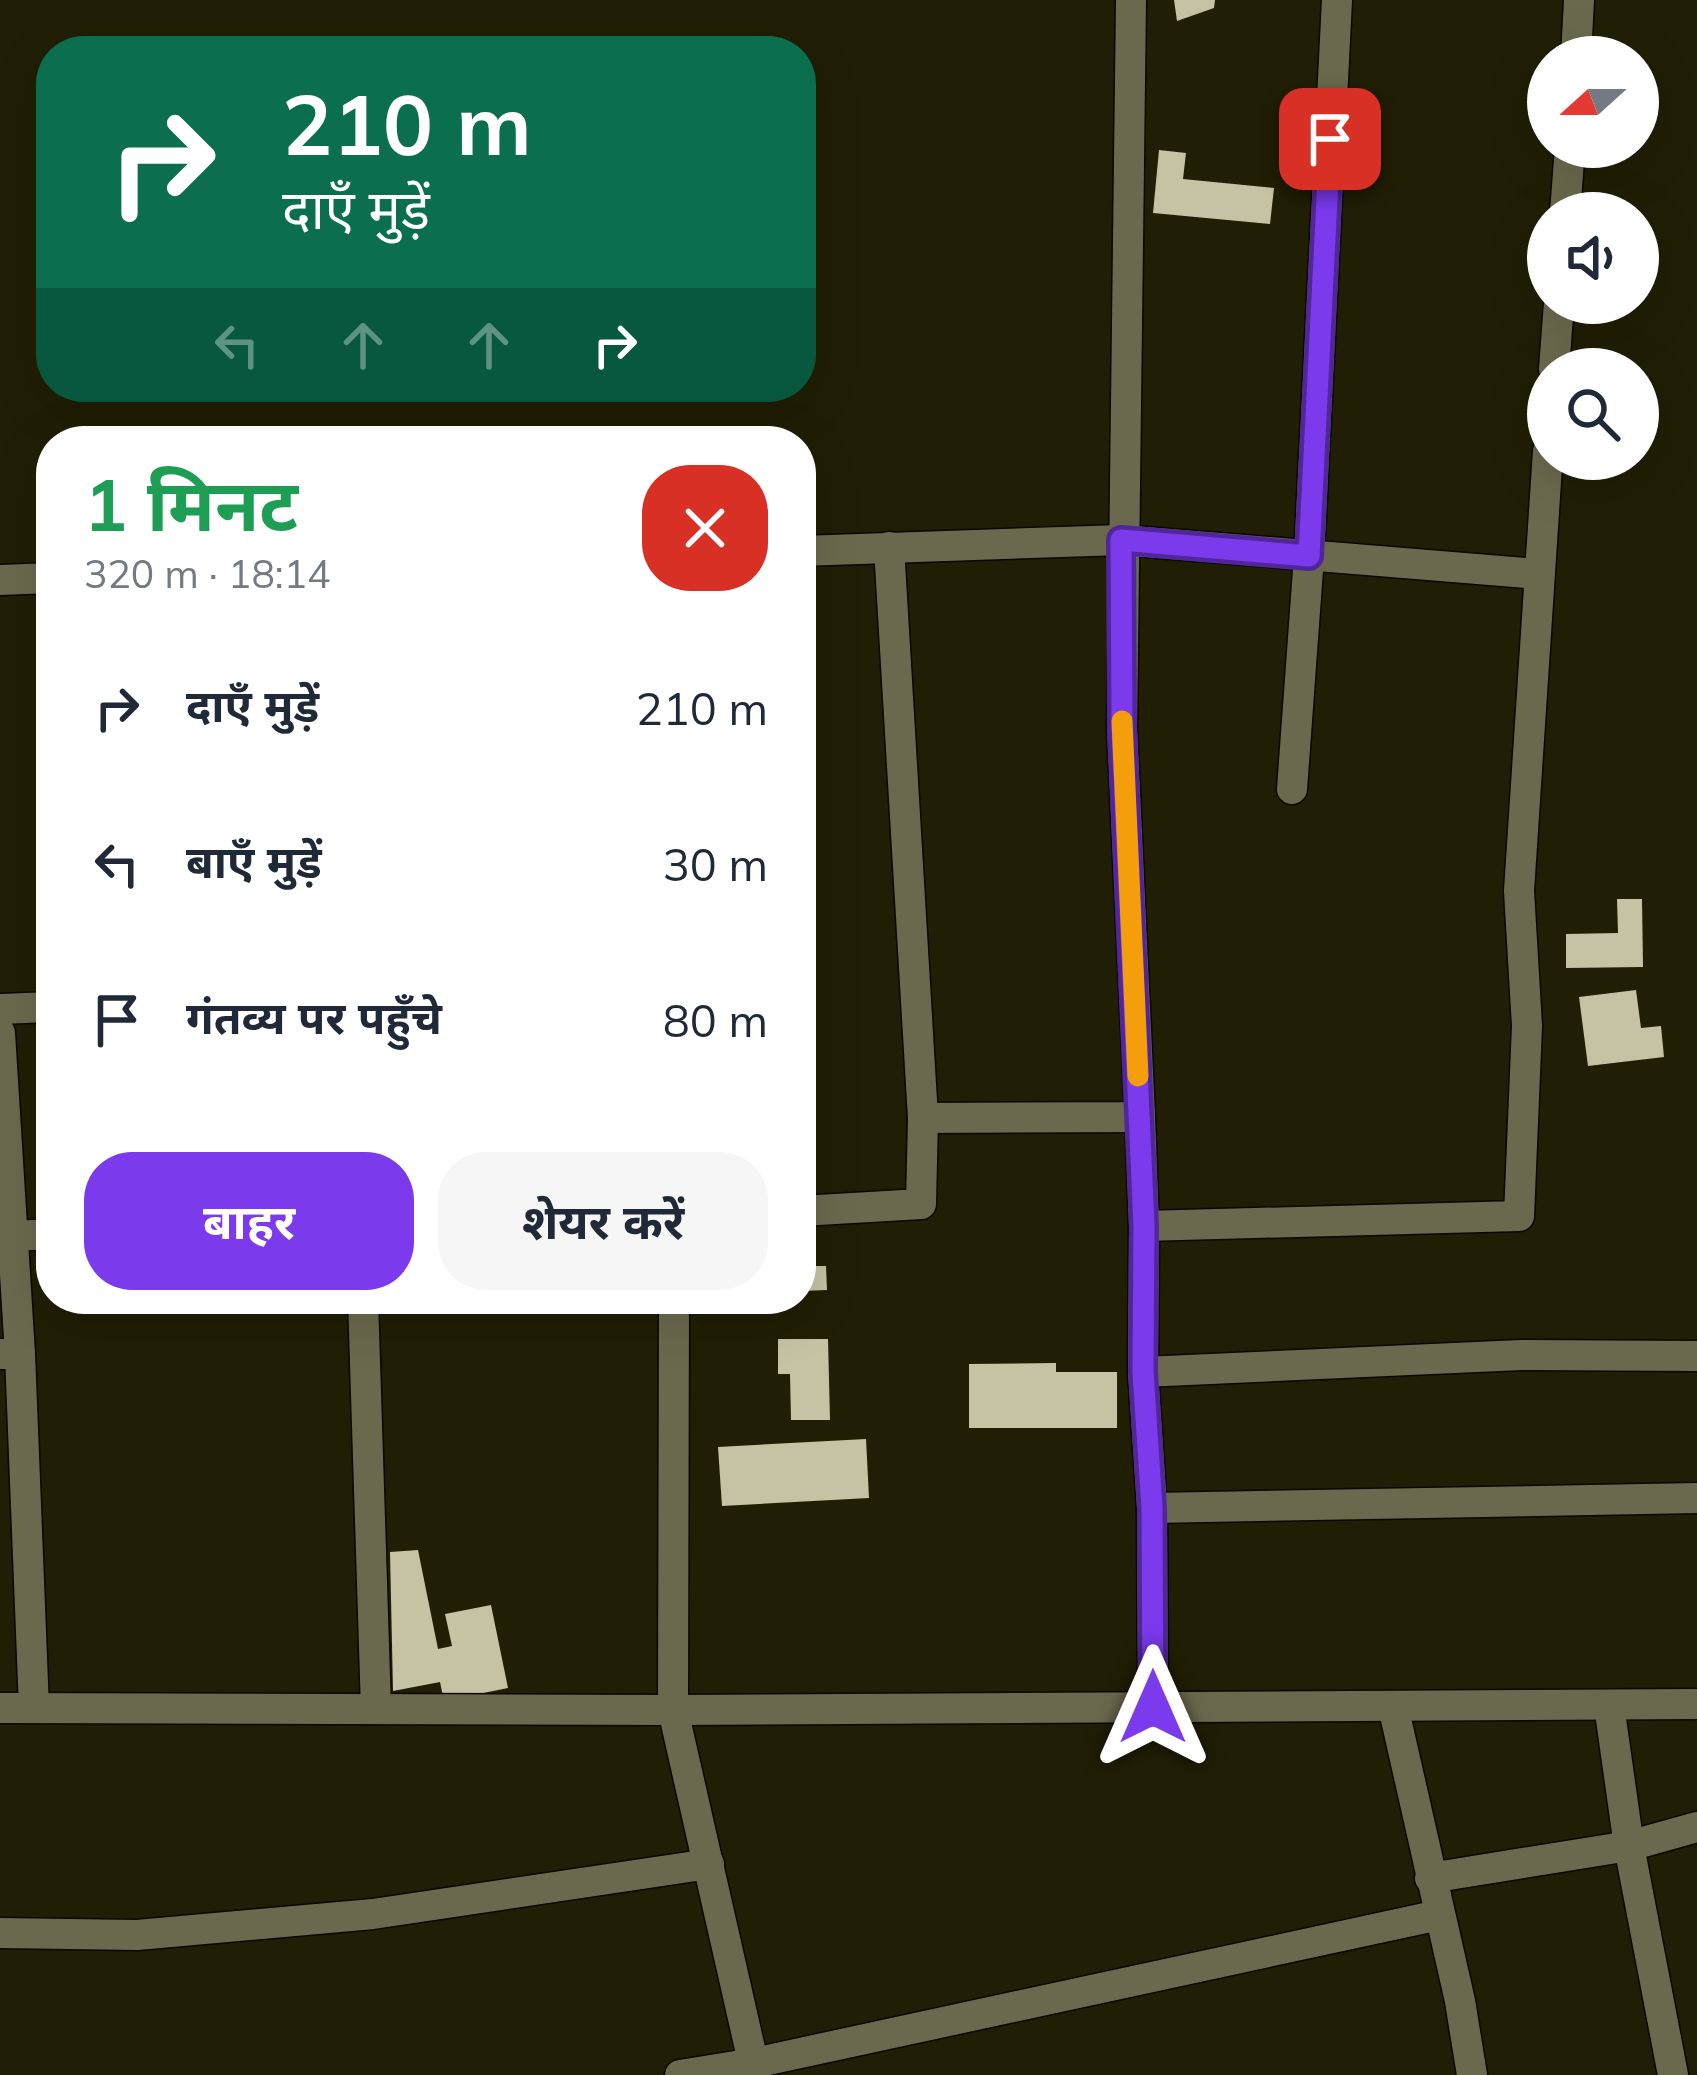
<!DOCTYPE html>
<html lang="hi">
<meta charset="utf-8">
<style>
body{margin:0;font-family:Mulish,"Noto Sans Devanagari",sans-serif;background:#f6f6f7;color:#1f2937;height:100vh;display:flex;flex-direction:column;font-size:45px;white-space:nowrap}
*{box-sizing:border-box;margin:0}
p{font-size:39px;color:#747a83}
.icon{flex:none;width:66px;height:66px;fill:none;stroke:currentColor;stroke-width:2;stroke-linecap:round;stroke-linejoin:round}
.map{position:relative;flex:1;overflow:hidden}
.drawer{position:absolute;left:36px;top:426px;width:780px;height:888px;display:flex;flex-direction:column;background:#fff;border-radius:48px;box-shadow:0 12px 48px #0002}
.drawer>*{flex:none}
.hud{position:absolute;left:36px;top:36px;width:780px;height:366px;border-radius:48px;box-shadow:0 12px 48px #0002;background:#0b6e4f;color:#fff;overflow:hidden}
.needle{width:78px;rotate:249deg}
.fabs{position:absolute;left:1527px;top:36px;display:grid;gap:24px}
.fabs a{display:grid;place-items:center;width:132px;height:132px;border-radius:50%;background:#fff;box-shadow:0 12px 48px #0002;font-size:60px}
.pin{position:absolute;display:grid;place-items:center;width:102px;height:102px;color:#fff;margin:-51px;border-radius:24px;box-shadow:0 6px 18px #0006}
.me{position:absolute;width:132px;margin:-66px;rotate:0deg;stroke-linejoin:round;filter:drop-shadow(0 0 9px #0008)}
.turn{display:flex;align-items:center;gap:42px;height:252px;padding:0 48px;font-size:54px}
.turn .icon{width:156px;height:156px;stroke-width:2.5}
.turn b{display:block;font-size:84px;line-height:102px}
.lanes{display:flex;align-items:center;height:114px;padding:0 48px;background:#0003;justify-content:center;gap:60px;direction:ltr}
.lanes .off{opacity:.35}
.round{display:grid;place-items:center;flex:none;width:126px;height:126px;border-radius:48px;background:#f6f6f7}
.overview{display:flex;align-items:center;justify-content:space-between;height:204px;padding:0 48px}
h1{font-size:72px;font-weight:700;line-height:90px;color:#1e9e55}
.cta{display:flex;gap:24px;margin-top:auto;padding:24px 48px}
.cta a{flex:1;height:138px;border-radius:48px;background:#7c3aed;color:#fff;font-size:48px;font-weight:700;line-height:138px;text-align:center}
.cta a+a{background:#f6f6f7;color:#1f2937}
ul{padding:0;list-style:none}
li{display:flex;align-items:center;gap:36px;height:156px;padding:0 48px}
li div{flex:1}
li b{display:block;font-size:45px}
li em{font-style:normal}
.map>svg:first-child{display:block}
.building{fill:#c5c3a4}
.lines{fill:none;stroke-linecap:round;stroke-linejoin:round}
.minor-casing{stroke:#0a0700;stroke-width:33}
.minor{stroke:#6b694d;stroke-width:30}
.route-casing{stroke:#51269a;stroke-width:30}
.route{stroke:#7c3aed;stroke-width:21}
.slow{stroke:#f59e0b;stroke-width:21}
</style>
<div class="map">
<svg width="1697" height="2075" viewBox="0 0 1697 2075">
<rect width="100%" height="100%" fill="#201e04"/>
<g class="building">
<polygon points="1174,0 1215,0 1214,8 1177,21"/>
<polygon points="1159,150 1186,153 1183,179 1274,188 1270,224 1153,213"/>
<polygon points="1617,899 1642,899 1643,967 1566,968 1566,934 1618,933"/>
<polygon points="1636,990 1641,1028 1661,1026 1664,1057 1588,1066 1579,997"/>
<polygon points="801,1266 826,1266 827,1290 801,1291"/>
<polygon points="778,1339 828,1339 830,1420 791,1420 790,1374 778,1374"/>
<polygon points="1056,1363 1056,1372 1117,1372 1117,1428 969,1428 969,1364"/>
<polygon points="866,1439 869,1498 722,1506 718,1447"/>
<polygon points="418,1550 438,1649 452,1646 445,1614 491,1605 508,1688 444,1701 440,1682 393,1691 390,1552"/>
</g>
<g class="lines">
<g class="minor-casing">
<g id="minor">
<polyline points="1576,57 1579,0"/>
<polyline points="1565,213 1570,147"/>
<polyline points="1554,369 1559,303"/>
<polyline points="801,551 1121,540 1539,574"/>
<polyline points="0,580 51,578"/>
<polyline points="1292,789 1309,556 1337,0"/>
<polyline points="0,1009 51,1007"/>
<polyline points="0,1033 20,1354"/>
<polyline points="1140,1117 1144,1226"/>
<polyline points="923,1118 1140,1117 1122,729 1131,0"/>
<polyline points="801,1211 921,1204 923,1118 889,547"/>
<polyline points="13,1236 51,1234"/>
<polyline points="363,1299 376,1709"/>
<polyline points="674,1299 673,1710 756,2075"/>
<polyline points="0,1354 20,1354 34,1708"/>
<polyline points="1143,1372 1521,1355 1697,1356"/>
<polyline points="1152,1508 1697,1498"/>
<polyline points="1609,1705 1629,1846 1673,2075"/>
<polyline points="1393,1706 1460,2001 1472,2075"/>
<polyline points="1153,1707 1152,1508 1143,1372 1144,1226 1519,1216 1527,1026 1519,891 1548,451"/>
<polyline points="0,1708 673,1710 1697,1704"/>
<polyline points="1430,1878 1629,1846 1697,1827"/>
<polyline points="0,1933 137,1935 373,1914 709,1864"/>
<polyline points="680,2075 754,2063 1439,1915"/>
</g>
</g>
<use href="#minor" class="minor"/>
</g>
<g class="lines">
<g class="route-casing">
<polyline id="route" points="1153,1707 1152,1508 1143,1372 1144,1226 1122,729 1121,540 1309,556 1330,139"/>
</g>
<use href="#route" class="route"/>
<polyline class="slow" points="1122,721 1138,1076"/>
</g>
</svg>
<div class="fabs">
<a><svg class="needle" viewBox="-14 -14 28 28"><path d="M0-13l5 13h-10z" fill="#e53935"/><path d="M0 13l5-13h-10z" fill="#747a83"/></svg></a>
<a><svg class="icon" aria-label="sound" viewBox="0 0 24 24"><path d="M4 9h4l5-4v14l-5-4H4zM17 9q2 3 0 6"/></svg></a>
<a><svg class="icon" aria-label="search" viewBox="0 0 24 24"><circle cx="10" cy="10" r="6"/><path d="M15 15l6 6"/></svg></a>
</div>
<div class="pin" style="left:1330px;top:139px;background:#d93025"><svg class="icon" aria-label="arrive" viewBox="0 0 24 24"><path d="M6 21V4h12l-3 4 3 4H6"/></svg></div>
<svg class="me" style="left:1153px;top:1707px" viewBox="-20 -20 40 40"><path d="M0-17L14 15 0 8-14 15z" fill="#7c3aed" stroke="#fff" stroke-width="4"/></svg>
<div class="hud">
<div class="turn"><svg class="icon" aria-label="right" viewBox="0 0 24 24"><path d="M7 20v-9h11M14 6l5 5-5 5"/></svg><div><b>210 m</b>दाएँ मुड़ें</div></div>
<div class="lanes"><svg class="icon off" aria-label="left" viewBox="0 0 24 24"><path d="M17 20v-9H6M10 6l-5 5 5 5"/></svg><svg class="icon off" aria-label="ahead" viewBox="0 0 24 24"><path d="M12 20V5M6 11l6-6 6 6"/></svg><svg class="icon off" aria-label="ahead" viewBox="0 0 24 24"><path d="M12 20V5M6 11l6-6 6 6"/></svg><svg class="icon" aria-label="right" viewBox="0 0 24 24"><path d="M7 20v-9h11M14 6l5 5-5 5"/></svg></div>
</div>
<section class="drawer">
<div class="overview"><div><h1>1 मिनट</h1><p>320 m · 18:14</p></div><a class="round" style="background:#d93025;color:#fff"><svg class="icon" aria-label="close" viewBox="0 0 24 24"><path d="M6 6l12 12M18 6L6 18"/></svg></a></div>
<ul>
<li><svg class="icon" aria-label="right" viewBox="0 0 24 24"><path d="M7 20v-9h11M14 6l5 5-5 5"/></svg><div><b>दाएँ मुड़ें</b></div><em>210 m</em></li>
<li><svg class="icon" aria-label="left" viewBox="0 0 24 24"><path d="M17 20v-9H6M10 6l-5 5 5 5"/></svg><div><b>बाएँ मुड़ें</b></div><em>30 m</em></li>
<li><svg class="icon" aria-label="arrive" viewBox="0 0 24 24"><path d="M6 21V4h12l-3 4 3 4H6"/></svg><div><b>गंतव्य पर पहुँचे</b></div><em>80 m</em></li>
</ul>
<div class="cta"><a>बाहर</a><a>शेयर करें</a></div>
</section>
</div>
